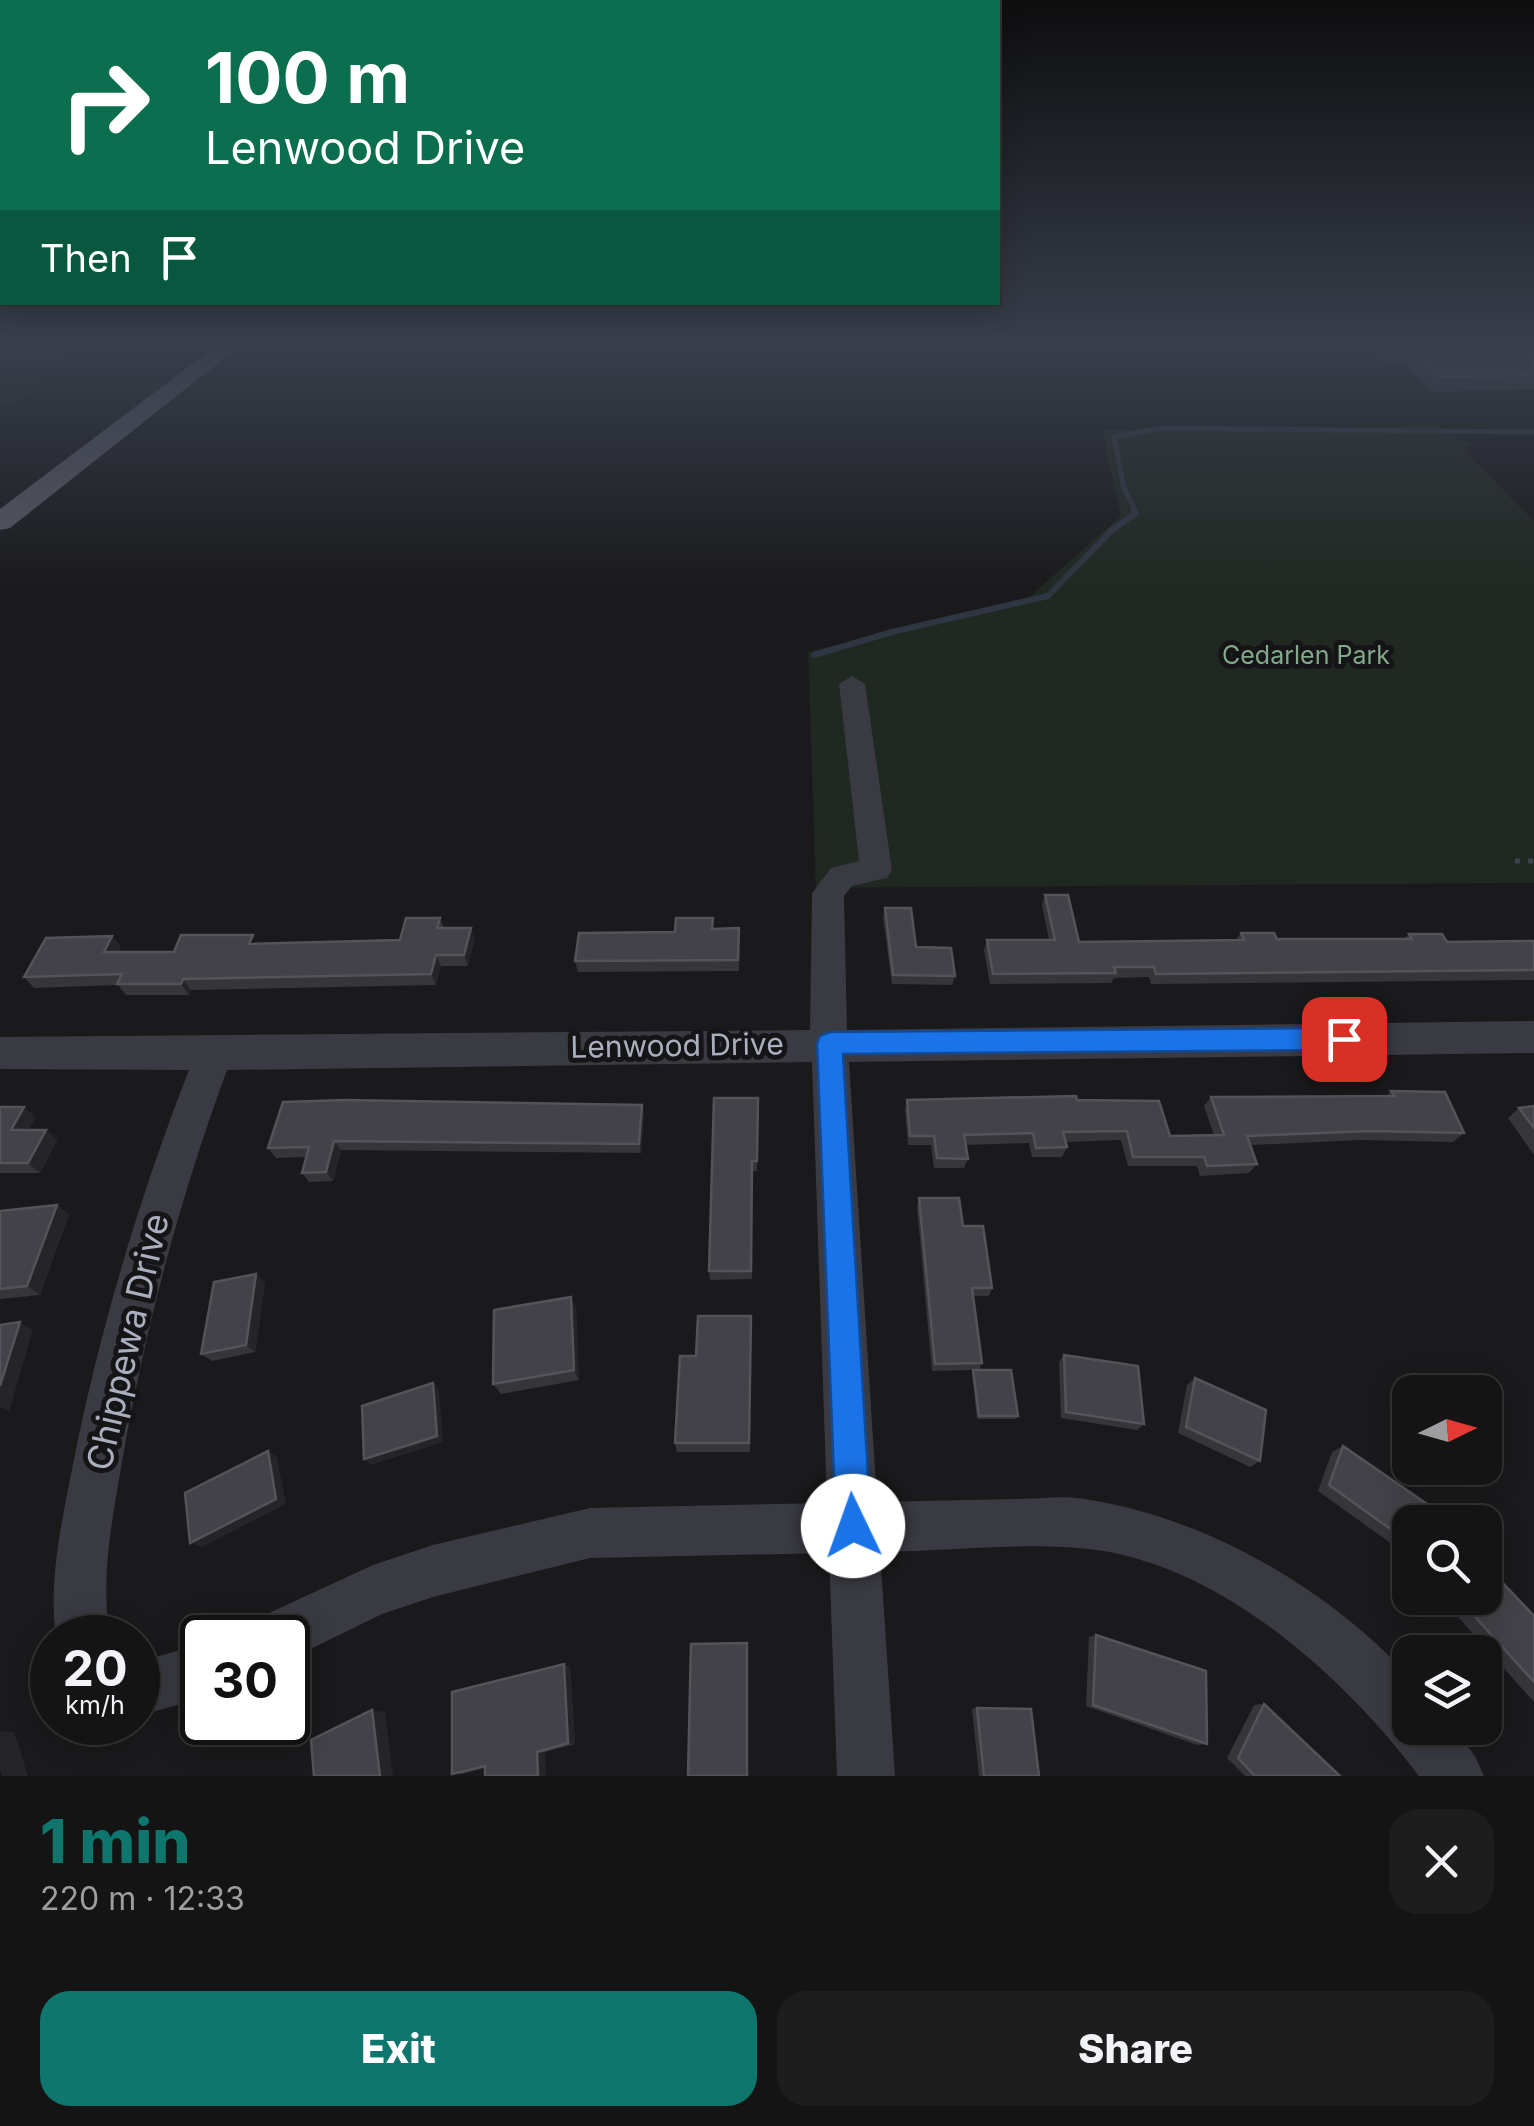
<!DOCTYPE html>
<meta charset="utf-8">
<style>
body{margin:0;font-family:Inter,sans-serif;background:#1d1d1e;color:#f1f3f6;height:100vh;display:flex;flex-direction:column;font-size:38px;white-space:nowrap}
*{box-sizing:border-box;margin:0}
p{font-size:32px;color:#9d9ea0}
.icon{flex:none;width:55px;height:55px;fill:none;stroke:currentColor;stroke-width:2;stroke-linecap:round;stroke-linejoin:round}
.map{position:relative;height:1776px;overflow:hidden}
.drawer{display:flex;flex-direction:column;background:#141415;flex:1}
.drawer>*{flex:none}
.guide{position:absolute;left:0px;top:0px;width:1000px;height:305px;box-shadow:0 5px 25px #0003,0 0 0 2px #333334;background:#0b6e4f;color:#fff;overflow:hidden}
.needle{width:65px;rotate:85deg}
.fabs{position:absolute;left:1392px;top:1375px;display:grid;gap:20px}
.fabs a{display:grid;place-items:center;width:110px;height:110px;border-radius:20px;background:#141415;box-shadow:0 5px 25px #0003,0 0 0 2px #333334;font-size:50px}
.speed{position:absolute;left:30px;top:1615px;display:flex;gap:20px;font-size:50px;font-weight:700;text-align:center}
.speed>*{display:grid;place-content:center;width:130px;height:130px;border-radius:50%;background:#141415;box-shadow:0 5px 25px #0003,0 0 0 2px #333334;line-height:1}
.speed small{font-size:25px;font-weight:400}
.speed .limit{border:5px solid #111;border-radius:15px;background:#fff;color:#111}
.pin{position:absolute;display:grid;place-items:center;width:85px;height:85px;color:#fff;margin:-42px;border-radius:20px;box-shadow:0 5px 15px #0006}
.me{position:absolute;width:110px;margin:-55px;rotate:357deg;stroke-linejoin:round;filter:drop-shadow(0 0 8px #0008)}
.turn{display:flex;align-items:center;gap:35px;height:210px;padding:0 40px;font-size:45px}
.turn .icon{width:130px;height:130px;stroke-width:2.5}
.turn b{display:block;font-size:70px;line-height:85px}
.then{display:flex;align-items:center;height:95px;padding:0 40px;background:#0003;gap:20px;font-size:38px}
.round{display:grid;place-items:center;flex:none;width:105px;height:105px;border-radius:30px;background:#1d1d1e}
.overview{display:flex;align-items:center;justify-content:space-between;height:170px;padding:0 40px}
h1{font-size:60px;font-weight:800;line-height:75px;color:#0f766e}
.cta{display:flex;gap:20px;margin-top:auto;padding:20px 40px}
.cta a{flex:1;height:115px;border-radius:30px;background:#0f766e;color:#fff;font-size:40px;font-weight:800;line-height:115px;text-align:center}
.cta a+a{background:#1d1d1e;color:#f1f3f6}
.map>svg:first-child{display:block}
.green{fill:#1f2821}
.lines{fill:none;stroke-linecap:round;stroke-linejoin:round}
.stream-far1{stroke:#2e3642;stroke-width:5}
.stream{stroke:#2e3642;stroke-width:6}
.path{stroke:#404149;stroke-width:5;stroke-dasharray:5 8;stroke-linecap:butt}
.minor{fill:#3a3a42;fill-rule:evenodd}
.major{fill:#565761;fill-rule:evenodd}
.wall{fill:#36353a}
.shaded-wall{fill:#252528}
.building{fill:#424248;stroke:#53535a;stroke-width:2.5}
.route{fill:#1a73e8;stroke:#114b97;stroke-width:2.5}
.labels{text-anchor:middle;stroke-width:10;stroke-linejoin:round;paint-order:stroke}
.far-park-label{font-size:25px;fill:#81a989;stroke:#151417}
.street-label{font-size:30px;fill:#abaebd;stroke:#151417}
.near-street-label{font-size:35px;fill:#abaebd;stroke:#151417}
</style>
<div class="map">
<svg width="1534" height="1776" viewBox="0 0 1534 1776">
<rect width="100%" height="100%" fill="#1a1a1c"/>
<g class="green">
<polygon points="0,345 84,345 17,403 0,404"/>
<polygon points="1438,426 1447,435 1474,444 1463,450 1534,521 1534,883 816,888 808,652 1028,598 1121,516 1102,430"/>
</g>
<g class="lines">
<polyline class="stream-far1" points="1136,512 1124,488 1114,437 1164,428 1534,432"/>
<polyline class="stream" points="814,655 892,632 1048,596 1112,530 1136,513 1134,510"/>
<polyline class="path" points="1515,861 1534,861"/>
<g class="minor">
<polygon points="1481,345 1504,345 1475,358 1385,362 1376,357 1385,352"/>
<path d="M852 676 865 684 892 870 887 878 852 886 844 896 847 1030 1534 1021V1053L849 1062 877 1502C923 1501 970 1500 1016 1499 1038 1499 1063 1495 1085 1499 1207 1518 1326 1587 1410 1677V1728H1453L1475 1756 1484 1776H1419C1343 1675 1214 1558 1079 1548 1014 1543 946 1551 880 1552L895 1776H837L829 1553 590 1558 433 1597 382 1614 288 1660V1638H248L256 1619 373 1565 433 1545 590 1508 827 1503 812 1062 227 1070C180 1198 145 1328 122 1462 112 1521 100 1578 110 1638H56C48 1579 62 1522 73 1464 100 1329 139 1198 189 1070L0 1069V1037L810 1030 812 893 831 868 859 861 839 684Z"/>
<polygon points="202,1644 202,1698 138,1716 138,1662"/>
</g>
<polygon class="major" points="217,345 241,345 10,528 0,530 0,509"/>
</g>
<g class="wall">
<polygon points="1384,345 1436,345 1388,348"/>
<polygon points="1534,345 1534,389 1433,392 1405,365 1411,351"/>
<polygon points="1045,895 1079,942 1236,940 1241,933 1277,939 1404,939 1409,934 1447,942 1534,941 1534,980 1151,984 1149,977 1114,978 1111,983 990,984 984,950 987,940 1049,940 1042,905"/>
<polygon points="885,908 916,947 955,976 952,985 892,984 883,917"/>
<polygon points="440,918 444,928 475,939 468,966 441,966 436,985 191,990 189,995 126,995 118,985 34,988 24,977 112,936 121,947 118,952 174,952 258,944 400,940"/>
<polygon points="713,918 713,929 739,928 739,971 578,972 575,961 675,932"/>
<polygon points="1391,1091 1464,1133 1453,1142 1360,1140 1251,1145 1257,1164 1249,1173 1200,1176 1197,1166 1128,1166 1121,1140 1065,1142 1067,1147 1062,1157 1032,1157 1029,1143 966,1145 968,1159 964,1168 934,1168 931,1145 908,1145 905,1110 907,1100 1077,1100 1170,1136 1214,1135 1204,1106 1211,1097 1386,1096"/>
<polygon points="758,1098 757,1171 752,1171 752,1279 710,1280 709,1271"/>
<polygon points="642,1105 644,1115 641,1153 341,1150 333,1181 309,1182 302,1173 306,1157 276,1158 268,1148"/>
<polygon points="1534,1106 1534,1155 1508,1118 1519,1108"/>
<polygon points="0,1107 36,1117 28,1130 46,1130 57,1140 40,1173 0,1173"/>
<polygon points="919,1198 963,1226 992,1288 989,1296 973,1296 982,1363 979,1370 1018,1416 1016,1419 977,1419 972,1373 973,1370 932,1371 917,1207"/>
<polygon points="0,1211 69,1214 40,1295 0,1299"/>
<polygon points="256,1274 265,1282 255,1352 212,1361 201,1354"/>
<polygon points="571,1297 576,1309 579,1380 501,1394 493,1384"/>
<polygon points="751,1328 750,1452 677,1452 675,1443 696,1356"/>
<polygon points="1064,1355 1144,1424 1137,1430 1061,1418 1059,1362"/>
<polygon points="1195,1378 1260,1461 1250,1467 1178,1433 1187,1385"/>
<polygon points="1343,1446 1410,1522 1410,1557 1318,1491 1332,1452"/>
<polygon points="1441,1598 1485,1598 1534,1616 1534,1702"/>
<polygon points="1096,1635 1207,1744 1197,1745 1086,1706 1089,1637"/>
<polygon points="564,1664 570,1667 575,1744 462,1774 452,1774"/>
<polygon points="1264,1704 1340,1776 1245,1776 1227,1758 1254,1705"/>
<polygon points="977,1708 1039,1776 979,1776 972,1709"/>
</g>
<g class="shaded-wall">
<polygon points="471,928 475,939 468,966 464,955"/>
<polygon points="112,936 121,947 113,963 104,952"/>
<polygon points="436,955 441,966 436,985 431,974"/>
<polygon points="183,979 191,990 189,995 181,984"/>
<polygon points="642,1105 644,1115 641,1153 639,1144"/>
<polygon points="24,1107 36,1117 23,1140 11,1130"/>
<polygon points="46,1130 57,1140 40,1173 28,1163"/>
<polygon points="334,1141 341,1150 333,1181 326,1172"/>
<polygon points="57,1205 69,1214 40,1295 27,1286"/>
<polygon points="256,1274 265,1282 255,1352 246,1345"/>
<polygon points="571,1297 576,1309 579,1380 574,1370"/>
<polygon points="20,1322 33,1330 9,1411 0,1407 0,1386"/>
<polygon points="433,1383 439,1390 443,1442 371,1465 364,1459"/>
<polygon points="268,1451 277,1457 286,1504 202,1547 190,1543"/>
<polygon points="564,1664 570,1667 575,1744 568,1743"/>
<polygon points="372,1710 385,1712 393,1776 380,1776"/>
<polygon points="0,1731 14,1732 28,1776 2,1776 0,1770"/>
<polygon points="537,1752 545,1752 546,1776 538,1776"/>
</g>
<g class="building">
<polygon points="1534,345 1534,375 1440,377 1411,351"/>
<polygon points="1045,895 1068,895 1079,942 1244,940 1241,933 1274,933 1277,939 1412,939 1409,934 1442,934 1447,942 1534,941 1534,970 1156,974 1154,967 1114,967 1116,973 993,974 987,940 1055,940"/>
<polygon points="885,908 911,908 916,947 951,948 955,976 893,975"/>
<polygon points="406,918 440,918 437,928 471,928 464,955 436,955 431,974 183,979 181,984 117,984 122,974 24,977 46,938 112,936 104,952 174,952 181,935 253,935 249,944 400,940"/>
<polygon points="676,918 713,918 712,929 739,928 738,960 575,961 579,933 675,932"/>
<polygon points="1391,1091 1445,1092 1464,1133 1369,1131 1247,1136 1257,1164 1207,1166 1204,1157 1133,1157 1127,1131 1063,1132 1067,1147 1036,1148 1033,1133 964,1135 968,1159 937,1158 934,1136 910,1136 907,1100 1076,1096 1077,1100 1159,1101 1170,1136 1224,1135 1211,1097 1395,1096"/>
<polygon points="714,1098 758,1098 757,1161 752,1161 751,1271 709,1271"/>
<polygon points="345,1100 642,1105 639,1144 334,1141 326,1172 302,1173 309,1147 268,1148 283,1102"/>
<polygon points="1534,1106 1534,1128 1519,1108"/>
<polygon points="0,1107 24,1107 11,1130 46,1130 28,1163 0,1163"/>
<polygon points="919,1198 959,1198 963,1226 983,1226 992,1288 972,1288 982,1363 935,1364"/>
<polygon points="57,1205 27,1286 0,1289 0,1211"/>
<polygon points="256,1274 246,1345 201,1354 214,1282"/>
<polygon points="571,1297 574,1370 493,1384 494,1310"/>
<polygon points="698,1316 751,1316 749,1443 675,1443 680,1356 696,1356"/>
<polygon points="20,1322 0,1386 0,1325"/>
<polygon points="1064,1355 1138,1366 1144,1424 1066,1412"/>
<polygon points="973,1370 1011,1370 1018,1416 979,1416"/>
<polygon points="1195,1378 1266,1410 1260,1461 1186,1427"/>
<polygon points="433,1383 437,1436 364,1459 362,1406"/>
<polygon points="1343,1446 1453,1522 1410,1522 1410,1543 1329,1485"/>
<polygon points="268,1451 276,1499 190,1543 185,1493"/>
<polygon points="1485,1564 1534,1616 1534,1682 1458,1598 1485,1598"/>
<polygon points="1096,1635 1206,1671 1207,1744 1093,1705"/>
<polygon points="747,1643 747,1776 688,1776 691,1644"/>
<polygon points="564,1664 568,1743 537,1752 538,1776 485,1776 485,1766 452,1774 452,1692"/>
<polygon points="1264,1704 1340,1776 1255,1776 1238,1758"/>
<polygon points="977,1708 1031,1709 1039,1776 984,1776"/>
<polygon points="372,1710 380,1776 314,1776 311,1740"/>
</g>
<linearGradient id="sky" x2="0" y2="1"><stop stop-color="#0e0e0f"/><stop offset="0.58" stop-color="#383e4b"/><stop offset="1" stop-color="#383e4b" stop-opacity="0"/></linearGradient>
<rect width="1534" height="593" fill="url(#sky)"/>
<polygon class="route" points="1344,1028 1353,1031 1356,1039 1353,1047 1344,1050 843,1054 871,1526 866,1538 853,1543 841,1538 836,1526 817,1044 820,1036 830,1032"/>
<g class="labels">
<g class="far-park-label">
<text x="1306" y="664">Cedarlen Park</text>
</g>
<g class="street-label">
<text transform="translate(677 1046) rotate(-1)" y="10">Lenwood Drive</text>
</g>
<g class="near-street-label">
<text transform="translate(128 1342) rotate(-77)" y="12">Chippewa Drive</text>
</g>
</g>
</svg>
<div class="fabs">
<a><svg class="needle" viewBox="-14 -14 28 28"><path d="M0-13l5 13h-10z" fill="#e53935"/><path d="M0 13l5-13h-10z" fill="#9d9ea0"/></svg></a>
<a><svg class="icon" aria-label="search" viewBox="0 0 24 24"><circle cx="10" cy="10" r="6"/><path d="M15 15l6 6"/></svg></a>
<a><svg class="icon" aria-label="layers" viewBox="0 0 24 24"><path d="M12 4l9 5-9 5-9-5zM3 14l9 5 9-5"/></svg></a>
</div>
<div class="speed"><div>20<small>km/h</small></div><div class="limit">30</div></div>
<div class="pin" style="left:1344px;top:1039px;background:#d93025"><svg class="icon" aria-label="arrive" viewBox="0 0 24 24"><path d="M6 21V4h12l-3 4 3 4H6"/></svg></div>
<svg class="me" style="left:853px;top:1526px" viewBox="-20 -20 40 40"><circle r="19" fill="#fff"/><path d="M0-13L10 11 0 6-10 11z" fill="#1a73e8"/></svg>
<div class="guide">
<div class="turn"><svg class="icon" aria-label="right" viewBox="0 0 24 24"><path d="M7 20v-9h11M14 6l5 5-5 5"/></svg><div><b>100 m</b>Lenwood Drive</div></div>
<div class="then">Then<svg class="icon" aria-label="arrive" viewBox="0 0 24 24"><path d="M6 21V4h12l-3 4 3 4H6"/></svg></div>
</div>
</div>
<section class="drawer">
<div class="overview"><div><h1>1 min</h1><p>220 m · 12:33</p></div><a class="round"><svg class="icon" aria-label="close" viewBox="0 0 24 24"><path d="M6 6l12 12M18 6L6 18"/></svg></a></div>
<div class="cta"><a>Exit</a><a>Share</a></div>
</section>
